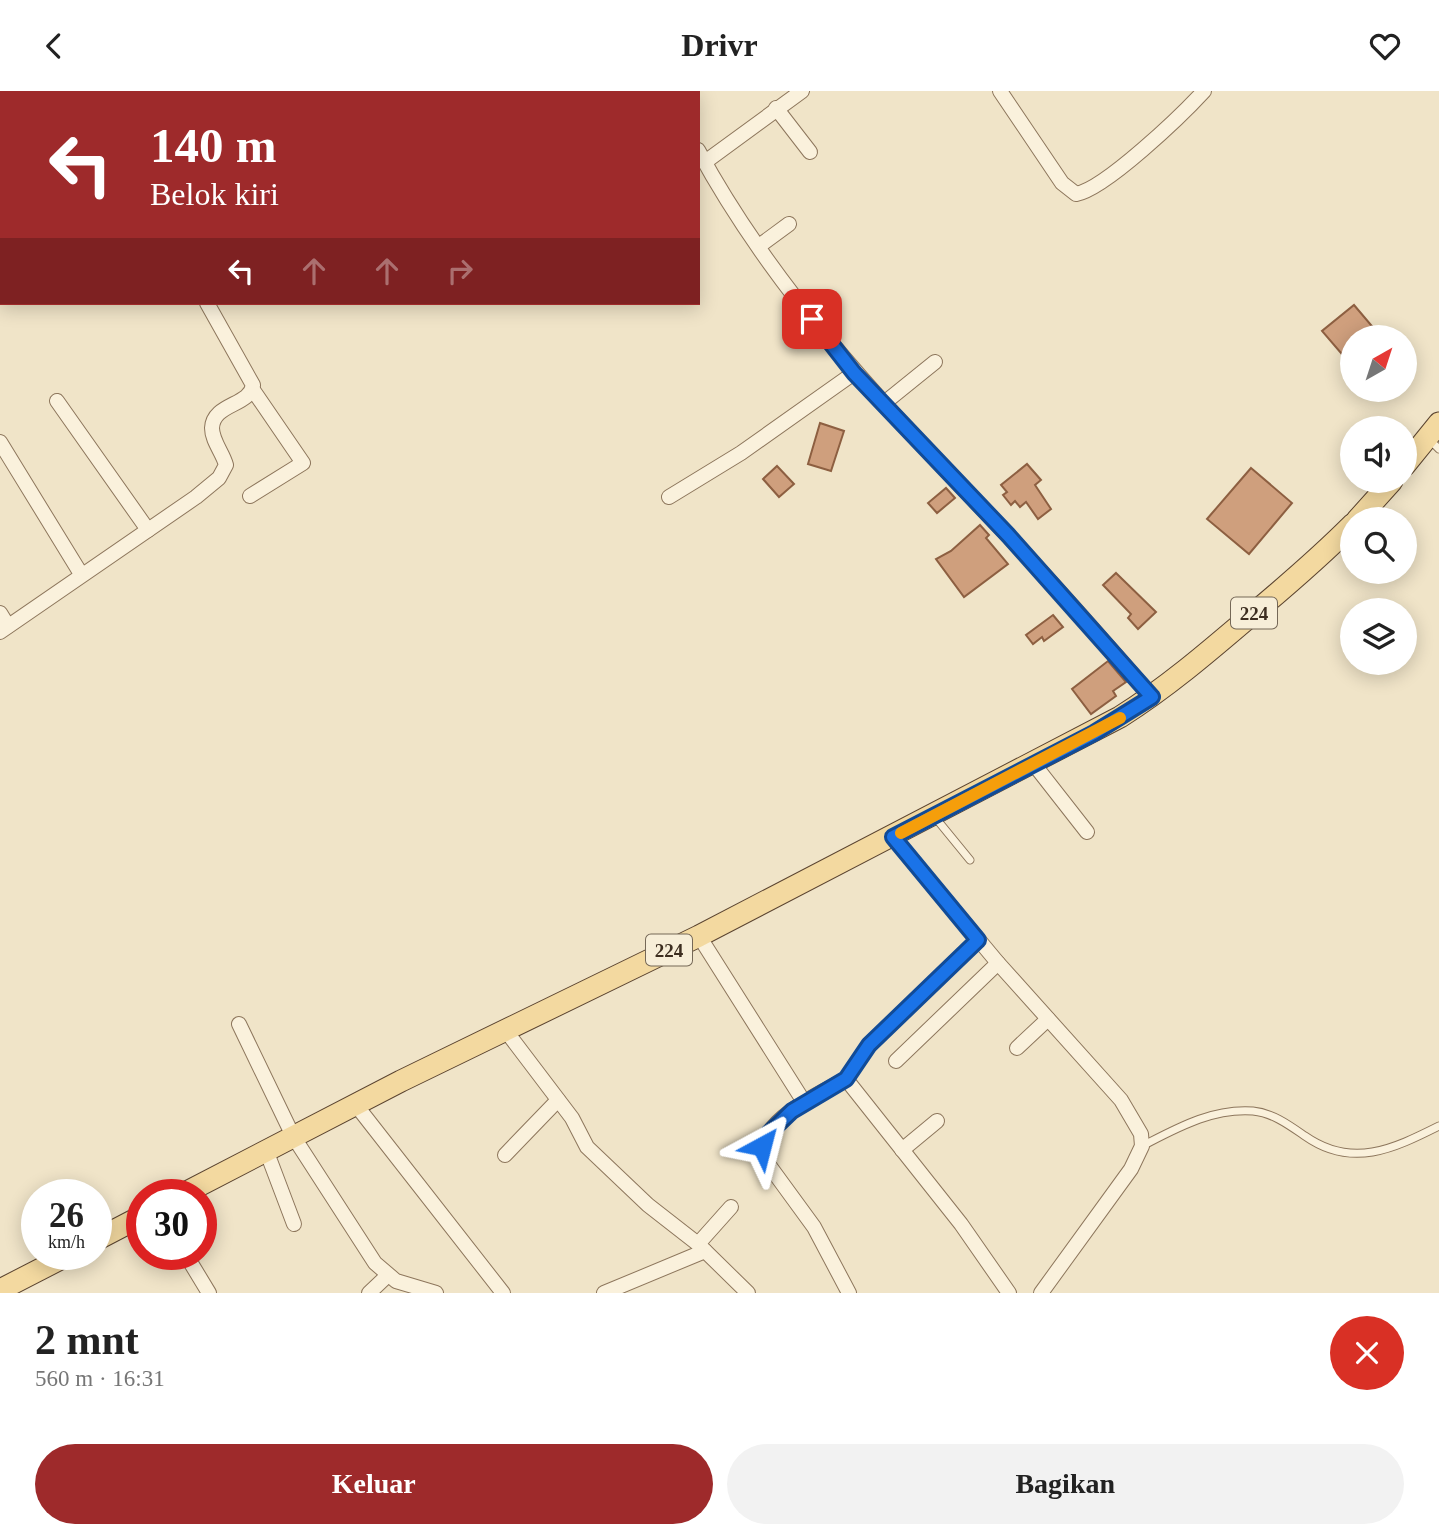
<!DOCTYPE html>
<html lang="id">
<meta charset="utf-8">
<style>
body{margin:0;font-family:"Times New Roman",serif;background:#f2f2f2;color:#222;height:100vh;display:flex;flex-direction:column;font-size:26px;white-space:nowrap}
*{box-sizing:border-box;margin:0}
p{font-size:23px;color:#767676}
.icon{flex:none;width:38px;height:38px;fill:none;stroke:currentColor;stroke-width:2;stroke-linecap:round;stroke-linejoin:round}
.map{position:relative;height:1202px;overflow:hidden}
.details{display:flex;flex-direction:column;background:#fff;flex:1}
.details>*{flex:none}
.guide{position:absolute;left:0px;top:0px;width:700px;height:214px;box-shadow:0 4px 18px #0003;background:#9e2a2b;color:#fff;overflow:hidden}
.needle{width:46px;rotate:39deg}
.buttons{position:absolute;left:1340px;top:234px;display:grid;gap:14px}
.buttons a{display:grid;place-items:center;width:77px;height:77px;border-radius:50%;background:#fff;box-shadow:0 4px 18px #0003;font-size:35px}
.speed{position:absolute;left:21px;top:1088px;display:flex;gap:14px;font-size:35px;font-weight:700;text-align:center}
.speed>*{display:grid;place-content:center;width:91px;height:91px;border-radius:50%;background:#fff;box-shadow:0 4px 18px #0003;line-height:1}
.speed small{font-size:18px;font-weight:400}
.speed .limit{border:10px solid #d22;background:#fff;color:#111}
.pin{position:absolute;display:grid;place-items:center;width:60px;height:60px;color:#fff;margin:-30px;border-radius:14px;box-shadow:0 4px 10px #0006}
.me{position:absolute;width:77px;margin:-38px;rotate:38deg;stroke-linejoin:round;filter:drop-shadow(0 0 5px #0008)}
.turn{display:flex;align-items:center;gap:24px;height:147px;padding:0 35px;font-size:32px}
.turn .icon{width:91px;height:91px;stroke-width:2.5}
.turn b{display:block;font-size:49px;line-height:60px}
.lanes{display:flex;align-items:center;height:66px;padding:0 35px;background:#0003;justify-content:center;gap:35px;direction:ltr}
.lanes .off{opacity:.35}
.round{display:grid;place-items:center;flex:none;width:74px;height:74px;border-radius:37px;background:#f2f2f2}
.summary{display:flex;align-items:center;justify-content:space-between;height:119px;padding:0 35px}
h1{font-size:42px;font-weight:700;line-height:52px}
.primary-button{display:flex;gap:14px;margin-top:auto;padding:14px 35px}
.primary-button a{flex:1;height:80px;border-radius:42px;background:#9e2a2b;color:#fff;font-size:28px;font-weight:700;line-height:80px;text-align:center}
.primary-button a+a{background:#f2f2f2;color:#222}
header{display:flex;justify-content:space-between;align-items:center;height:91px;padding:0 35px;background:#fff;font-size:32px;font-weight:700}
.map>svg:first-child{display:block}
.building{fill:#cf9f7d;stroke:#8d5f41;stroke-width:2}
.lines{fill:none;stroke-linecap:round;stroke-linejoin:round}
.service-casing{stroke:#8d765c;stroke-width:9}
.minor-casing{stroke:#8d765c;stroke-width:16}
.primary-casing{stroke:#5b4430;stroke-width:23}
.service{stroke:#faf1dc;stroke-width:7}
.minor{stroke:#faf1dc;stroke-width:14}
.primary{stroke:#f3d9a0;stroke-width:21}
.route-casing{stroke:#114b97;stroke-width:18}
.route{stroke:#1a73e8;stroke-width:12}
.slow{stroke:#f59e0b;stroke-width:12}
.labels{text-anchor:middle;stroke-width:6;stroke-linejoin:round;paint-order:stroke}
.shield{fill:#f7eed8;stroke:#756857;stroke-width:2}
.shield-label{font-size:19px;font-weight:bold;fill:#3d2e20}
</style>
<header><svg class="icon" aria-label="back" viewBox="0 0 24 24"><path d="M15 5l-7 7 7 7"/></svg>Drivr<svg class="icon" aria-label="heart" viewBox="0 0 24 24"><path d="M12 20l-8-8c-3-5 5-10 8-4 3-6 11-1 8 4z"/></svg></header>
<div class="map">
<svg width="1439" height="1202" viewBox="0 0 1439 1202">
<rect width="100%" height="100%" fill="#f0e4c8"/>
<g class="building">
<polygon points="1354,214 1382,247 1353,247 1353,276 1322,240"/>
<polygon points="820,332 844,340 831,380 808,373"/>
<polygon points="1027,373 1041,389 1035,394 1051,418 1038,428 1026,411 1020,416 1015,410 1011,414 1003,404 1007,401 1001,394"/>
<polygon points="777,375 794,393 779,406 763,388"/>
<polygon points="1251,377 1292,412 1249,463 1207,428"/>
<polygon points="946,397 955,407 937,422 928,412"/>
<polygon points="980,434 989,444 986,447 1008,473 964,506 936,468 951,460"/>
<polygon points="1116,482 1156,521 1138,538 1128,527 1131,523 1103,494"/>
<polygon points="1053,524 1063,536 1044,550 1042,546 1033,553 1026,544"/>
<polygon points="1108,570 1126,591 1113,600 1116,605 1091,623 1072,598"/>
</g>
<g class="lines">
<g class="service-casing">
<g id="service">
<polyline points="1428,347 1439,358"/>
<polyline points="934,725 970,769"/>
<path d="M1142 1055C1177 1037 1212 1017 1253 1020 1273 1022 1289 1034 1305 1045 1352 1078 1393 1058 1439 1035"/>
</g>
</g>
<g class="minor-casing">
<g id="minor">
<polyline points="93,0 94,2"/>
<polyline points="667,0 668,2"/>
<path d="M1000 0 1062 92 1076 103C1105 98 1182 24 1204 0"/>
<polyline points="37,2 39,0"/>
<polyline points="0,16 2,19"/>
<polyline points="776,17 810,61"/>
<path d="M698 59C778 207 893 323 1007 444 1057 496 1105 551 1152 606"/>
<polyline points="705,71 802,0"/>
<polyline points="759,155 789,133"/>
<polyline points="57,310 148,439"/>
<polyline points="883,313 935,271"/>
<polyline points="0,351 81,483"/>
<polyline points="250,405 303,372 253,299"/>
<polyline points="669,406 741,362 854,282"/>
<polyline points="0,522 8,535"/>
<path d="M0 541 196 406 219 387 226 374C223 362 212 350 212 337 213 312 250 315 253 294L207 212"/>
<polyline points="1033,672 1087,741"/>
<polyline points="893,746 998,872 1121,1009 1141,1043 1142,1055 1131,1078 1041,1202"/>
<polyline points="699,845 804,1011"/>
<polyline points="239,933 293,1045 375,1172 396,1190 436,1202"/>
<polyline points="506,940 572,1027 587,1056 648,1114 698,1153 748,1202"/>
<polyline points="1017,957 1048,928"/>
<polyline points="896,970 998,872"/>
<polyline points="846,988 869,954 978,849"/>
<polyline points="356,1014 503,1202"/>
<polyline points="266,1059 294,1133"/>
<polyline points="902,1059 937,1030"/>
<polyline points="505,1064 558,1009"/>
<polyline points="698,1153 731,1116"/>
<polyline points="186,1164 209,1202"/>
<polyline points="369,1202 387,1185"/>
<polyline points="604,1202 705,1160"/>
<path d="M849 1202 814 1136 768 1073 762 1058C767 1026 820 1002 846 988L961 1133 1009 1202"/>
</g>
</g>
<g class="primary-casing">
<g id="primary">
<polyline points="1405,374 1439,332"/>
<polyline points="1357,429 1392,390"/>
<path d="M181 1104 401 990 699 845 1120 626C1166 597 1207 562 1248 527 1284 497 1320 466 1353 433"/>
<polyline points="96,1149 142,1125"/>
<polyline points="0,1199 68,1164"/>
</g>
</g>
<use href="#service" class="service"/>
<use href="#minor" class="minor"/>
<use href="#primary" class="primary"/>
</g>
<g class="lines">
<g class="route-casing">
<polyline id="route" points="762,1055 769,1042 792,1020 846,988 869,954 978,849 893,746 1094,642 1152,606 1008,444 854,282 812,228"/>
</g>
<use href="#route" class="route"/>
<polyline class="slow" points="901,742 1120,627"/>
</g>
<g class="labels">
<g class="shield">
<rect x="1231" y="506.5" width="46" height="31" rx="5"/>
<rect x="646" y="843.5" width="46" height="31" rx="5"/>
</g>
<g class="shield-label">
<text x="1254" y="529">224</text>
<text x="669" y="866">224</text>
</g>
</g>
</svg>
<div class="buttons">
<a><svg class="needle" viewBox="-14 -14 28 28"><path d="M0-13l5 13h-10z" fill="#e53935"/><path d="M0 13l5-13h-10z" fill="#767676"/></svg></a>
<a><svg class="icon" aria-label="sound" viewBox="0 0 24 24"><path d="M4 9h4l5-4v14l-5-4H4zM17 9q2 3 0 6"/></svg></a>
<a><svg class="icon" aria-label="search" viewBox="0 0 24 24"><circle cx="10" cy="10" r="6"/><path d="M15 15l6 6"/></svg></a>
<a><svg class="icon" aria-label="layers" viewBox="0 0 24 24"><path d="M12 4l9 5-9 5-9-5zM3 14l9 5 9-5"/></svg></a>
</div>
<div class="speed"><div>26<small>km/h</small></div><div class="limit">30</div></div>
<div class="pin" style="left:812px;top:228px;background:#d93025"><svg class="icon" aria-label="arrive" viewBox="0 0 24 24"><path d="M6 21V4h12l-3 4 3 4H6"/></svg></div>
<svg class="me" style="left:762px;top:1055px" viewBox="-20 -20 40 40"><path d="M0-17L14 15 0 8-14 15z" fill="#1a73e8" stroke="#fff" stroke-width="4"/></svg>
<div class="guide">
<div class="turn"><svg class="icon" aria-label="left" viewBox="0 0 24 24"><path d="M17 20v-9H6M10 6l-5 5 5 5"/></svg><div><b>140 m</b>Belok kiri</div></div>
<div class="lanes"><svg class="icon" aria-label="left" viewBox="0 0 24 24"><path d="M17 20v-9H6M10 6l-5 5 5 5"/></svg><svg class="icon off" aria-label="ahead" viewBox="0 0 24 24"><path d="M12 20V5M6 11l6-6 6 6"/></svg><svg class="icon off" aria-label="ahead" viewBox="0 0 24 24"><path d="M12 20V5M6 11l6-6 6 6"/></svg><svg class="icon off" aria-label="right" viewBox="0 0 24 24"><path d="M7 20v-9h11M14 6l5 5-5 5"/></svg></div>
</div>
</div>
<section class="details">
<div class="summary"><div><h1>2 mnt</h1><p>560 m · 16:31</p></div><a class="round" style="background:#d93025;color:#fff"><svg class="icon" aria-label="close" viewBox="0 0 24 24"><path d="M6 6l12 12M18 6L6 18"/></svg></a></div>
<div class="primary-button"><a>Keluar</a><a>Bagikan</a></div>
</section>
